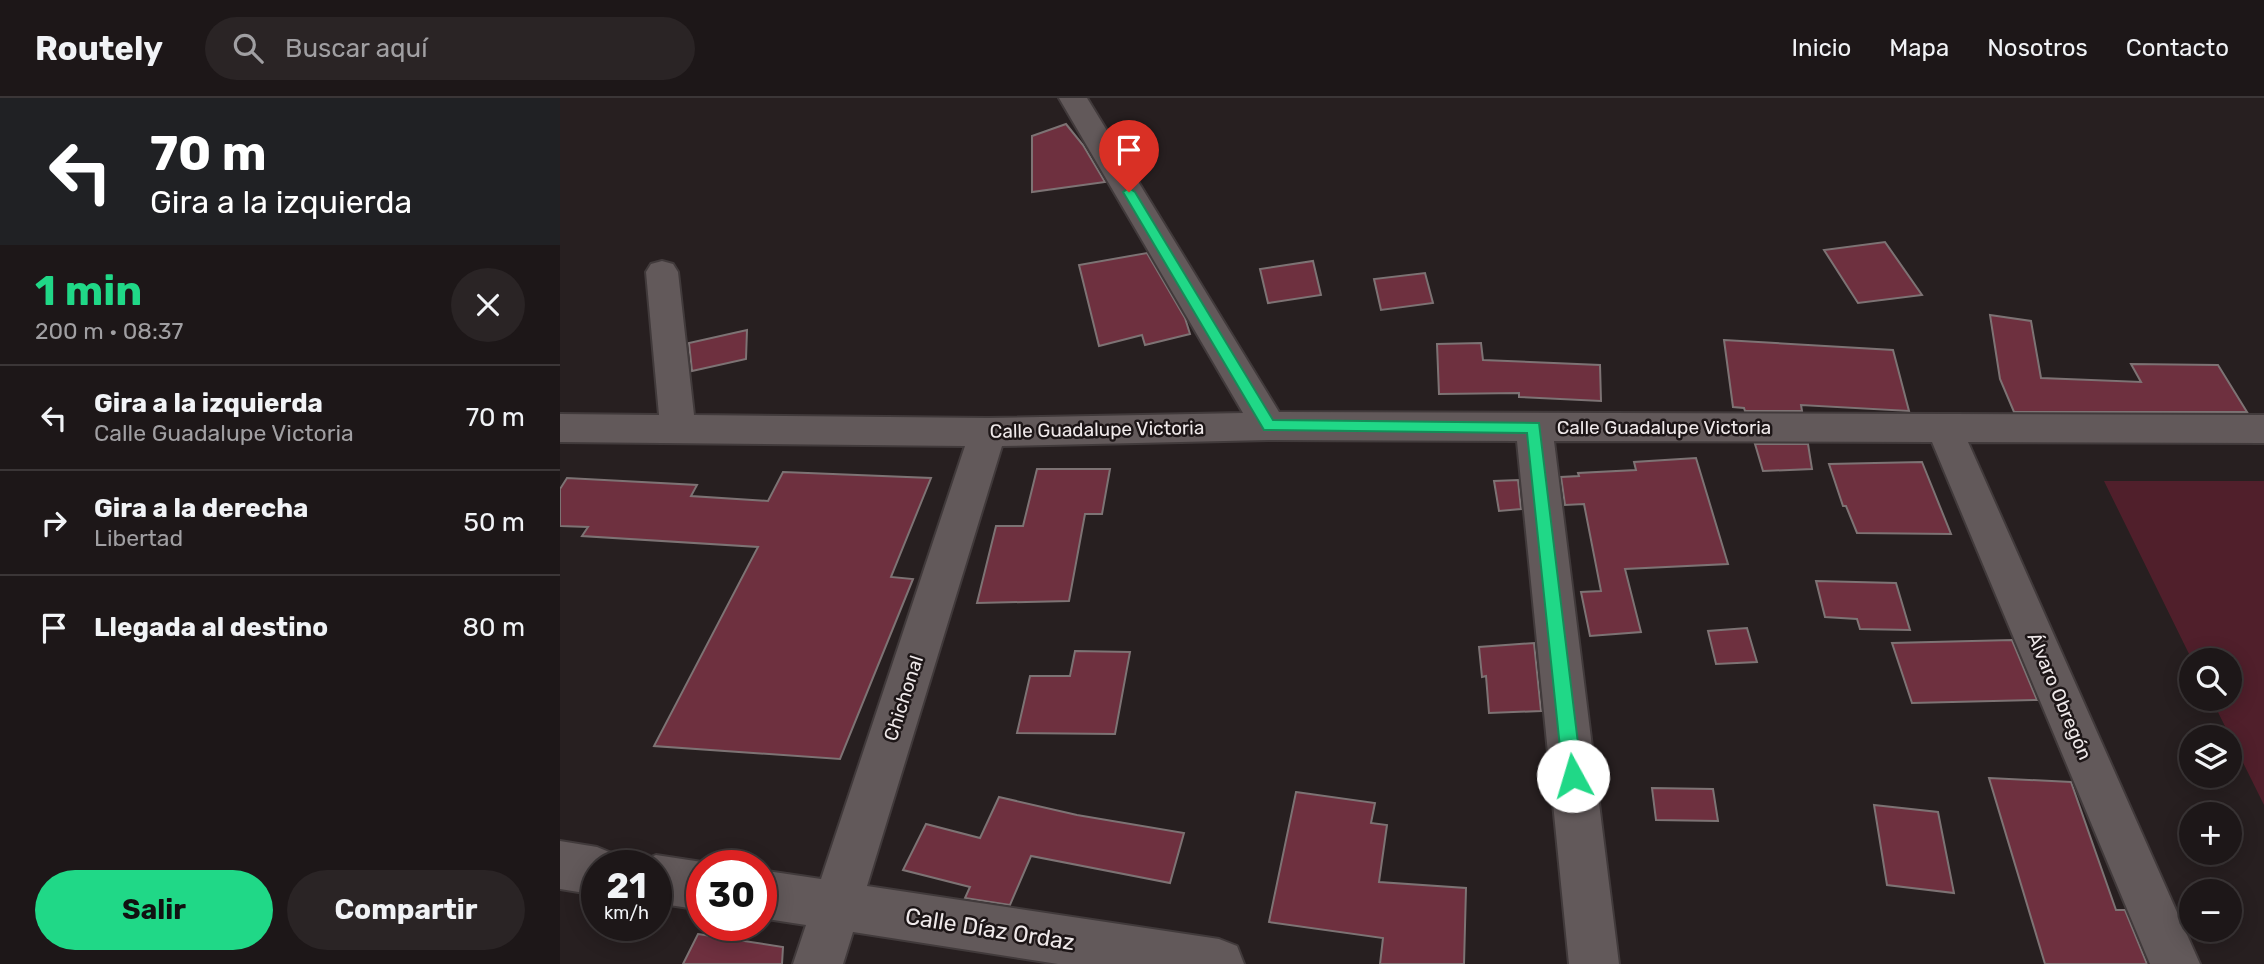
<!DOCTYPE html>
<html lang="es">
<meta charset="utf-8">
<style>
body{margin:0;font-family:Rubik,sans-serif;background:#2a2425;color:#f1f3f6;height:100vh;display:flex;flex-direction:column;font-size:26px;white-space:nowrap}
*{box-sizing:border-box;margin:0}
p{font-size:23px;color:#a09fa2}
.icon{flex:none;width:38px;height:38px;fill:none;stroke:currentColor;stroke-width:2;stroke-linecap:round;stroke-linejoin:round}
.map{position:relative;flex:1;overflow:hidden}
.side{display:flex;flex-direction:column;background:#1d1718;width:560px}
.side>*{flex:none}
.hud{background:#202124;color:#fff;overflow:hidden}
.controls{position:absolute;left:1619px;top:550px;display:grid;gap:14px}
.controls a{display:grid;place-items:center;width:63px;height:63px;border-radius:50%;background:#1d1718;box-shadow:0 4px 18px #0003,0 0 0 2px #3b3637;font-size:35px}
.speed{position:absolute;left:21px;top:752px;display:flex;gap:14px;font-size:35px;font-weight:700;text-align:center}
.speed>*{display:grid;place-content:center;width:91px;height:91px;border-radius:50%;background:#1d1718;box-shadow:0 4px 18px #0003,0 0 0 2px #3b3637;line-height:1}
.speed small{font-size:18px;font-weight:400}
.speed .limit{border:10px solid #d22;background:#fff;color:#111}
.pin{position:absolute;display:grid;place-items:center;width:60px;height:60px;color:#fff;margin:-72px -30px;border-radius:50% 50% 50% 0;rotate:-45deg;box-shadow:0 0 7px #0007}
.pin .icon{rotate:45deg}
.me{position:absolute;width:77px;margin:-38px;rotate:354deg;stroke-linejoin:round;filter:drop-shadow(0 0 5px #0008)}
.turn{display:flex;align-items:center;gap:24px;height:147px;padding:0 35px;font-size:32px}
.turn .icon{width:91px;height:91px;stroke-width:2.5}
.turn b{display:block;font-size:49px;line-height:60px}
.round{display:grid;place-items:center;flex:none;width:74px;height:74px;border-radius:37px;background:#2a2425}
.overview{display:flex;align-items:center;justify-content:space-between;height:119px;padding:0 35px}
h1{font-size:42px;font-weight:700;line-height:52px;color:#20d887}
.action{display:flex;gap:14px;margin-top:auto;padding:14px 35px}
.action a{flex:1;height:80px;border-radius:42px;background:#20d887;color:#111;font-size:28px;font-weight:700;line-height:80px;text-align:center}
.action a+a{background:#2a2425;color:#f1f3f6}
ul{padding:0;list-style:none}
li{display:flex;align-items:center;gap:21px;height:105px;padding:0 35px;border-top:2px solid #3b3637}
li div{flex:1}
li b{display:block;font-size:26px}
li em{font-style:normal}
header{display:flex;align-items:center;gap:42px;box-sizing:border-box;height:98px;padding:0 35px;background:#1d1718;border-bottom:2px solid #3b3637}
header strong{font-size:33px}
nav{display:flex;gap:38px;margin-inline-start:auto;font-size:24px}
.search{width:490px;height:63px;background:#2a2425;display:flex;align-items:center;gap:18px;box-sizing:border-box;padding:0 24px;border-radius:38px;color:#a09fa2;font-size:26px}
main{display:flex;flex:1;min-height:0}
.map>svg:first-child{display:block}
.green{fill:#501f2b}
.building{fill:#6e303f;stroke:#7d7374;stroke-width:2}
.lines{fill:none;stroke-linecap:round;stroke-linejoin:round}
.minor-casing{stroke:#413a3b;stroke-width:4}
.minor{fill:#62595a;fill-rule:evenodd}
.route{fill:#20d887;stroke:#158c58;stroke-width:2}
.labels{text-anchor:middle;stroke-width:5;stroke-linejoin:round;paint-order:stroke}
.street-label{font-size:19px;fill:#efe9ea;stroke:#1d1617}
.near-street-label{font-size:23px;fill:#efe9ea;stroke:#1d1617}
</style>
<header>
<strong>Routely</strong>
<div class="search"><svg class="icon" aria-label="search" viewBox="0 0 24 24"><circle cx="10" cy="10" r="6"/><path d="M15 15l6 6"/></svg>Buscar aquí</div>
<nav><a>Inicio</a><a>Mapa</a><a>Nosotros</a><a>Contacto</a></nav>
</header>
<main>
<section class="side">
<div class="hud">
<div class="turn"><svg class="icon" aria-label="left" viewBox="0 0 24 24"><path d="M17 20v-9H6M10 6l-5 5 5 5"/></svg><div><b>70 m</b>Gira a la izquierda</div></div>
</div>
<div class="overview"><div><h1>1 min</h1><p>200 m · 08:37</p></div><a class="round"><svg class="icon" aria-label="close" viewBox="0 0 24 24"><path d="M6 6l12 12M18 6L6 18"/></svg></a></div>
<ul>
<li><svg class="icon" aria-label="left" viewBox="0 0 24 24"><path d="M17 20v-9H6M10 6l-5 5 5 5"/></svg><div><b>Gira a la izquierda</b><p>Calle Guadalupe Victoria</p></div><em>70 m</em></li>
<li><svg class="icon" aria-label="right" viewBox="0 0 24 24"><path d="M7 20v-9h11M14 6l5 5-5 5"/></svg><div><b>Gira a la derecha</b><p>Libertad</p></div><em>50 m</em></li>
<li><svg class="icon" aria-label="arrive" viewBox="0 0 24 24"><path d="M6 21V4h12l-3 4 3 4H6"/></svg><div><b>Llegada al destino</b></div><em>80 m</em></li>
</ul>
<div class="action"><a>Salir</a><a>Compartir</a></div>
</section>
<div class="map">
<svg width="1704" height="866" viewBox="0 0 1704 866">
<rect width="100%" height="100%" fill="#271f20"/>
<polygon class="green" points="1544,383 1704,383 1704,707 1651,600 1670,600 1670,562 1632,562"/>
<g class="building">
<polygon points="506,26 523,47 545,84 472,94 472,38"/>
<polygon points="1325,144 1362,197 1298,205 1264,152"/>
<polygon points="587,155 625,220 630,236 585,247 582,237 539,248 519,167"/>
<polygon points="753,163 761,197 708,205 700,171"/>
<polygon points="865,175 873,205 821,212 814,181"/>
<polygon points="1430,217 1471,223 1481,280 1581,284 1571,266 1658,267 1687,314 1454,314 1440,281"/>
<polygon points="187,232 186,261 132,273 129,245"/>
<polygon points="1164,242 1333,252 1349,313 1241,307 1242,313 1185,313 1184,310 1173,309"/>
<polygon points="921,245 923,262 1040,267 1041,303 959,299 959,295 879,296 877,246"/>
<polygon points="1195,346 1248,346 1252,371 1203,373"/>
<polygon points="1136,360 1168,466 1065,471 1081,534 1030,538 1021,494 1041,493 1024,406 1005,407 1001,379 1019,378 1018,375 1076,372 1074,364"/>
<polygon points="1362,364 1391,436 1297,435 1286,408 1283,408 1269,366"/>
<polygon points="477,371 550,371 542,416 525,416 509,503 417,505 436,428 463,428"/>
<polygon points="223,374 371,380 331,479 353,481 280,661 94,648 198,449 22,438 28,429 0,428 0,391 7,380 137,387 131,398 208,403"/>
<polygon points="958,382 961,411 939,413 934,383"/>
<polygon points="1256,483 1336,485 1350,532 1300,531 1297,521 1265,519"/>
<polygon points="1187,530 1197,564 1156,566 1148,533"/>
<polygon points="1452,542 1477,602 1352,605 1332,545"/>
<polygon points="974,545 981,613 929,615 926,578 922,579 919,549"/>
<polygon points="515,553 570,554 555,636 457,635 470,578 510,578"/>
<polygon points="1429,680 1511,684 1556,812 1565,812 1587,866 1485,866"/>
<polygon points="1092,690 1153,691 1158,723 1096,722"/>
<polygon points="736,694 815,705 811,725 827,727 819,784 906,790 904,866 820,866 823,840 709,824"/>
<polygon points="439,699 517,717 624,735 610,785 471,758 450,807 405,800 410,789 343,772 366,726 420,740"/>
<polygon points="1314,707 1378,714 1394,795 1327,787"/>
<polygon points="138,836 223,849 222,866 123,866"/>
</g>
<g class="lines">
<g class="minor-casing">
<g id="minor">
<polygon points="499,0 527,0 719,314 1704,317 1704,345 1408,344 1640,866 1590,866 1372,344 994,343 1059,866 1009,866 957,343 709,342 442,348 307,788 659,841 677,848 684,866 498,866 293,834 283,866 233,866 246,827 201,820 201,772 261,781 405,348 0,344 0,316 99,317 86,174 91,166 102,163 113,166 118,174 134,317 428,320 683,315"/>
<polygon points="0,743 37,749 54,756 59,768 37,768 37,797 0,791"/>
<polygon points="96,757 142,764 152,768 142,768 142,812 96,805 96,768 77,768 79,764"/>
</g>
</g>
<use href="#minor" class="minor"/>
</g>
<polygon class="route" points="569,90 575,94 713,322 979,325 1022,678 1019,684 1013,687 1006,684 1003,678 967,335 704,332 563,94"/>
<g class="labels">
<g class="street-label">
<text x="1104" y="336">Calle Guadalupe Victoria</text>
<text transform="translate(537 331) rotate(-1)" y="7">Calle Guadalupe Victoria</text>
<text transform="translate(1500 598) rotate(67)" y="7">Álvaro Obregón</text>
<text transform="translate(343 600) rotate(-72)" y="7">Chichonal</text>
</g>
<g class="near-street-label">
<text transform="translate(430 831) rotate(9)" y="8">Calle Díaz Ordaz</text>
</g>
</g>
</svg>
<div class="controls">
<a><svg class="icon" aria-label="search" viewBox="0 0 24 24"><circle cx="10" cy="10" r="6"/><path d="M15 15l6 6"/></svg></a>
<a><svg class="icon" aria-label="layers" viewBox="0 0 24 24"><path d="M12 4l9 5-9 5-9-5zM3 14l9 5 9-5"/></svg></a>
<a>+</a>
<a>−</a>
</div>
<div class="speed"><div>21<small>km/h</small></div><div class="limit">30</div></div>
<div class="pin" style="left:569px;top:94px;background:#d93025"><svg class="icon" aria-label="arrive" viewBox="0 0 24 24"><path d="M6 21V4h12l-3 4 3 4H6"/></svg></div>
<svg class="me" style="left:1013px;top:678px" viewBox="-20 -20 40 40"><circle r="19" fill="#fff"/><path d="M0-13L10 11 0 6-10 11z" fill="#20d887"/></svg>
</div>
</main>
